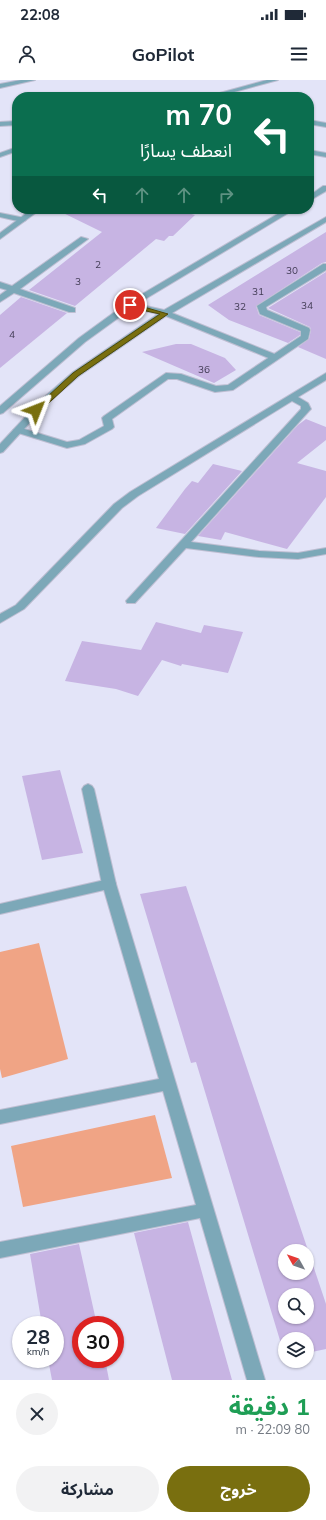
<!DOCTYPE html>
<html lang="ar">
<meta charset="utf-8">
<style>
body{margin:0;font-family:Mulish,"Noto Sans Arabic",sans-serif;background:#f2f2f3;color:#1f2937;direction:rtl;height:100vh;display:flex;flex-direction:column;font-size:15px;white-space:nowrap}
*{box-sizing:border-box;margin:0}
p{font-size:13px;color:#747a83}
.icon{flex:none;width:22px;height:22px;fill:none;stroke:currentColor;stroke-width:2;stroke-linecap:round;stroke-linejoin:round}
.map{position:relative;height:1300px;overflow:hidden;direction:ltr}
.details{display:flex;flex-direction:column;background:#fff;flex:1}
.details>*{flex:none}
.top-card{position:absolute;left:12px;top:12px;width:302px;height:122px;border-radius:16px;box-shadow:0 1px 3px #0004;direction:rtl;background:#0b6e4f;color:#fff;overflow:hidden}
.needle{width:26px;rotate:310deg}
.fabs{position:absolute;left:278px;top:1164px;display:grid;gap:8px}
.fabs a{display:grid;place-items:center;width:36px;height:36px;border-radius:50%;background:#fff;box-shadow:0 1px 3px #0004;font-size:20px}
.speed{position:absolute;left:12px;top:1236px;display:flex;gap:8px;font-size:20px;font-weight:700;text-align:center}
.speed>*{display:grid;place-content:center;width:52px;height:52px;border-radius:50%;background:#fff;box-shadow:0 1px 3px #0004;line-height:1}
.speed small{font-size:10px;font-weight:400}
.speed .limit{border:6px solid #d22;background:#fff;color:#111}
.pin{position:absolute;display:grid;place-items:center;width:34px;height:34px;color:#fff;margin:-17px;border:2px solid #fff;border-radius:50%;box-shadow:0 1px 4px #0007}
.me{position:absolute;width:44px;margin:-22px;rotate:45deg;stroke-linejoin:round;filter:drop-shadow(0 0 3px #0008)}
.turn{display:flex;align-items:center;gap:14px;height:84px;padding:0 16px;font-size:18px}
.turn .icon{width:52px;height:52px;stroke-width:2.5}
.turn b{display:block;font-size:28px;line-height:34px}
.lanes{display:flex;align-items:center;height:38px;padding:0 16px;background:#0003;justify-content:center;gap:20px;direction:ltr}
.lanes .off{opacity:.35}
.round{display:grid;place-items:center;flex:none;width:42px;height:42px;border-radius:21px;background:#f2f2f3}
.headline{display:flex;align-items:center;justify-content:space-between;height:68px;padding:0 16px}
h1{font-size:24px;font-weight:700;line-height:30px;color:#1e9e55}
.primary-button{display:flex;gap:8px;margin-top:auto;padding:8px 16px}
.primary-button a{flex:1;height:46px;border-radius:24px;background:#796f0f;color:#fff;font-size:16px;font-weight:700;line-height:46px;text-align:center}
.primary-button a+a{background:#f2f2f3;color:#1f2937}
.status{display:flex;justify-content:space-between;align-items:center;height:28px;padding:0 20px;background:#fff;direction:ltr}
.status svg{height:11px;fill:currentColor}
header{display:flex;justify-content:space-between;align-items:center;height:52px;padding:0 16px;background:#fff;font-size:18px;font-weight:700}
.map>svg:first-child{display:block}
.green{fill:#f0a485}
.building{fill:#c7b4e3;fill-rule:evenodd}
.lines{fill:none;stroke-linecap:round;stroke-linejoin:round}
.service-casing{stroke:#bebed2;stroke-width:2}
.minor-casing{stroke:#bebed2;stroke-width:2}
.tertiary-casing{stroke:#bebed2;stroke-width:2}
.service{fill:#7ca8b8;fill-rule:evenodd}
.minor{fill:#7ca8b8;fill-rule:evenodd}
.tertiary{fill:#7ca8b8;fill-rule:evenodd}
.route{fill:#796f0f;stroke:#4f480a}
.labels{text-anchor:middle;stroke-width:3;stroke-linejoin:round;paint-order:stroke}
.far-number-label{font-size:10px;fill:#413b54}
</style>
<div class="status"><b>22:08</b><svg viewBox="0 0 49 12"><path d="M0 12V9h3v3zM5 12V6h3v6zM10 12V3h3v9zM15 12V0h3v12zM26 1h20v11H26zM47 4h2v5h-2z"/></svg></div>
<header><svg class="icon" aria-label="menu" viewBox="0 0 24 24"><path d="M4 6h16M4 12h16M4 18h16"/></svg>GoPilot<svg class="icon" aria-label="person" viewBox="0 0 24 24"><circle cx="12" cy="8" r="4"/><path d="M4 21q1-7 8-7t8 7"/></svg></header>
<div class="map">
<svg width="326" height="1300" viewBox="0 0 326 1300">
<rect width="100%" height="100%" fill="#e3e4f8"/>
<g class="green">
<polygon points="39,863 68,979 2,998 0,989 0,872"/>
<polygon points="155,1035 172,1098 23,1127 11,1066"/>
</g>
<g class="building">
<polygon points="55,129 173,129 195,135 173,156 169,156 164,161 156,159 75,226 29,210 102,152"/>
<polygon points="326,152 326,182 322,183 256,226 259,235 300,252 300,255 288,263 229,240 208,225"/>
<polygon points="326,192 326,279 298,267 309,259 311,250 310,247 268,228"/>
<polygon points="21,217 67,233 0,288 0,235"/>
<polygon points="176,264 191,264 225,278 236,290 214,303 142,272"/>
<polygon points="306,339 326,347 326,360 297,383 326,391 326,417 287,469 225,452 221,460 198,456 298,345"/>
<polygon points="213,384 242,391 185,454 156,448 185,409 192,401 198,403"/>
<polygon points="156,542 201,553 204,545 243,552 228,593 182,584 181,586 162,580 138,616 116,609 65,601 82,561 141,570"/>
<polygon points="60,690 83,773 42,780 22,696"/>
<path d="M186 806 326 1224V1269L307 1273V1259H285V1277L196 982 191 983 184 960 140 814ZM285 1171H307V1193H285ZM285 1215H307V1237H285Z"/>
<polygon points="188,1142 207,1211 232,1300 172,1300 134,1153"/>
<polygon points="79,1164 97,1245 81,1245 81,1279 105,1279 109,1300 52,1300 48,1279 55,1279 55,1245 42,1245 30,1174"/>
</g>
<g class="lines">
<g class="service-casing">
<g id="service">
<polygon points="309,40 326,43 326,47 309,44"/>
<polygon points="17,67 17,71 0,77 0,73"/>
<polygon points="0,133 25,138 26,140 22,142 0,137"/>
<polygon points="81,157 88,159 20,209 75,228 75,232 69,232 14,213 0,222 0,215 7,210 0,208 0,202 12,206"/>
<polygon points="323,184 326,184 326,190 266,227 267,230 309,248 310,250 308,259 233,310 215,312 177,299 168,299 112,339 114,347 112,349 85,364 67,368 15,352 13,350 18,347 67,362 79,360 104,346 102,338 104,336 166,293 181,294 216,306 228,305 301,256 301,251 260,234 257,226"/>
<polygon points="88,704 92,706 94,709 116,804 114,808 109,809 104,808 102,804 82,709 84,706"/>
</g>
</g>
<g class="minor-casing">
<g id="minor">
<polygon points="21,0 35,0 0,8 0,4"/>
<polygon points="309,70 326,73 326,77 309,74"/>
<polygon points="323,106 326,106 326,111 309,121 309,116"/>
<polygon points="286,129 295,129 137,224 164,230 326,137 326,142 172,233 277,275 277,279 271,279 166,236 79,296 48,323 3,372 0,373 0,364 42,319 73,292 158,234 132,228 85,262 3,333 0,334 0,326 79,258 127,223"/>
<polygon points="326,293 326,300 298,317 308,323 311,329 309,331 191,462 259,471 298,473 326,468 326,474 298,479 259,477 186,468 135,523 127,523 126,521 301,329 301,326 292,321 138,416 122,428 24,529 0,543 0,534 16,525 114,424 130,412"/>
<polygon points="109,799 114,800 116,804 265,1300 247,1300 200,1138 0,1178 0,1162 196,1125 163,1011 0,1044 0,1030 159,999 104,810 0,834 0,824"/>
</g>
</g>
<g class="tertiary-casing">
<g id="tertiary">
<polygon points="267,0 278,0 216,17 205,17"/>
<polygon points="17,41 17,45 0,46 0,42"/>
<polygon points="32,129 41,129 0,159 0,153"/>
</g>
</g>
<use href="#service" class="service"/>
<use href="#minor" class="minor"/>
<use href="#tertiary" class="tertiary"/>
</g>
<polygon class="route" points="130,223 168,234 78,296 39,332 34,332 34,329 73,293 160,234 128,227 127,225"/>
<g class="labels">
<g class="far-number-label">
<text x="98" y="188">2</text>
<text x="292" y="194">30</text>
<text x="78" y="205">3</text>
<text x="258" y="215">31</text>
<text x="307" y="229">34</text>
<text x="240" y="230">32</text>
<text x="12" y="258">4</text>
<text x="204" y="293">36</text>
</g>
</g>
</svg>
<div class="fabs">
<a><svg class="needle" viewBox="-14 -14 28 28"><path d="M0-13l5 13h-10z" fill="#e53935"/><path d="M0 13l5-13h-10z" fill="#747a83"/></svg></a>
<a><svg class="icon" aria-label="search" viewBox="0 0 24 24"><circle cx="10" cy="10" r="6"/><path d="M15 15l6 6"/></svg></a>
<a><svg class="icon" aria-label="layers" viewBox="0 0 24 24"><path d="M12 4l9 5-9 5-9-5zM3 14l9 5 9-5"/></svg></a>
</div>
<div class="speed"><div>28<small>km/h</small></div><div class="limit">30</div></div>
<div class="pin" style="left:130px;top:225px;background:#d93025"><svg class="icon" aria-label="arrive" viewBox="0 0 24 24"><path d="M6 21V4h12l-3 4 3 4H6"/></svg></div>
<svg class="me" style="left:36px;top:330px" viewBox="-20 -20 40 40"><path d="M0-17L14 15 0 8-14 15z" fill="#796f0f" stroke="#fff" stroke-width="4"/></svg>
<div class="top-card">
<div class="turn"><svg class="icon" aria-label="left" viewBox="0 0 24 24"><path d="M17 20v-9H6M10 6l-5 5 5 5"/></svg><div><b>70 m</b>انعطف يسارًا</div></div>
<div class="lanes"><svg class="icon" aria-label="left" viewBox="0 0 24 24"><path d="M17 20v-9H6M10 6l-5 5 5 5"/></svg><svg class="icon off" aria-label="ahead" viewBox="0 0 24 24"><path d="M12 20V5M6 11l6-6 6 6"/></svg><svg class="icon off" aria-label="ahead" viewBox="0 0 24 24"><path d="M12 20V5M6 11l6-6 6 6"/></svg><svg class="icon off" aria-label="right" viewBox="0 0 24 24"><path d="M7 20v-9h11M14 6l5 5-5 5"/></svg></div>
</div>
</div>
<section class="details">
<div class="headline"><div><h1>1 دقيقة</h1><p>80 m · 22:09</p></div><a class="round"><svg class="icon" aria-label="close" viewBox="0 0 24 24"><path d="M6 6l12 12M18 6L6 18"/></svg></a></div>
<div class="primary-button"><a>خروج</a><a>مشاركة</a></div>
</section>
